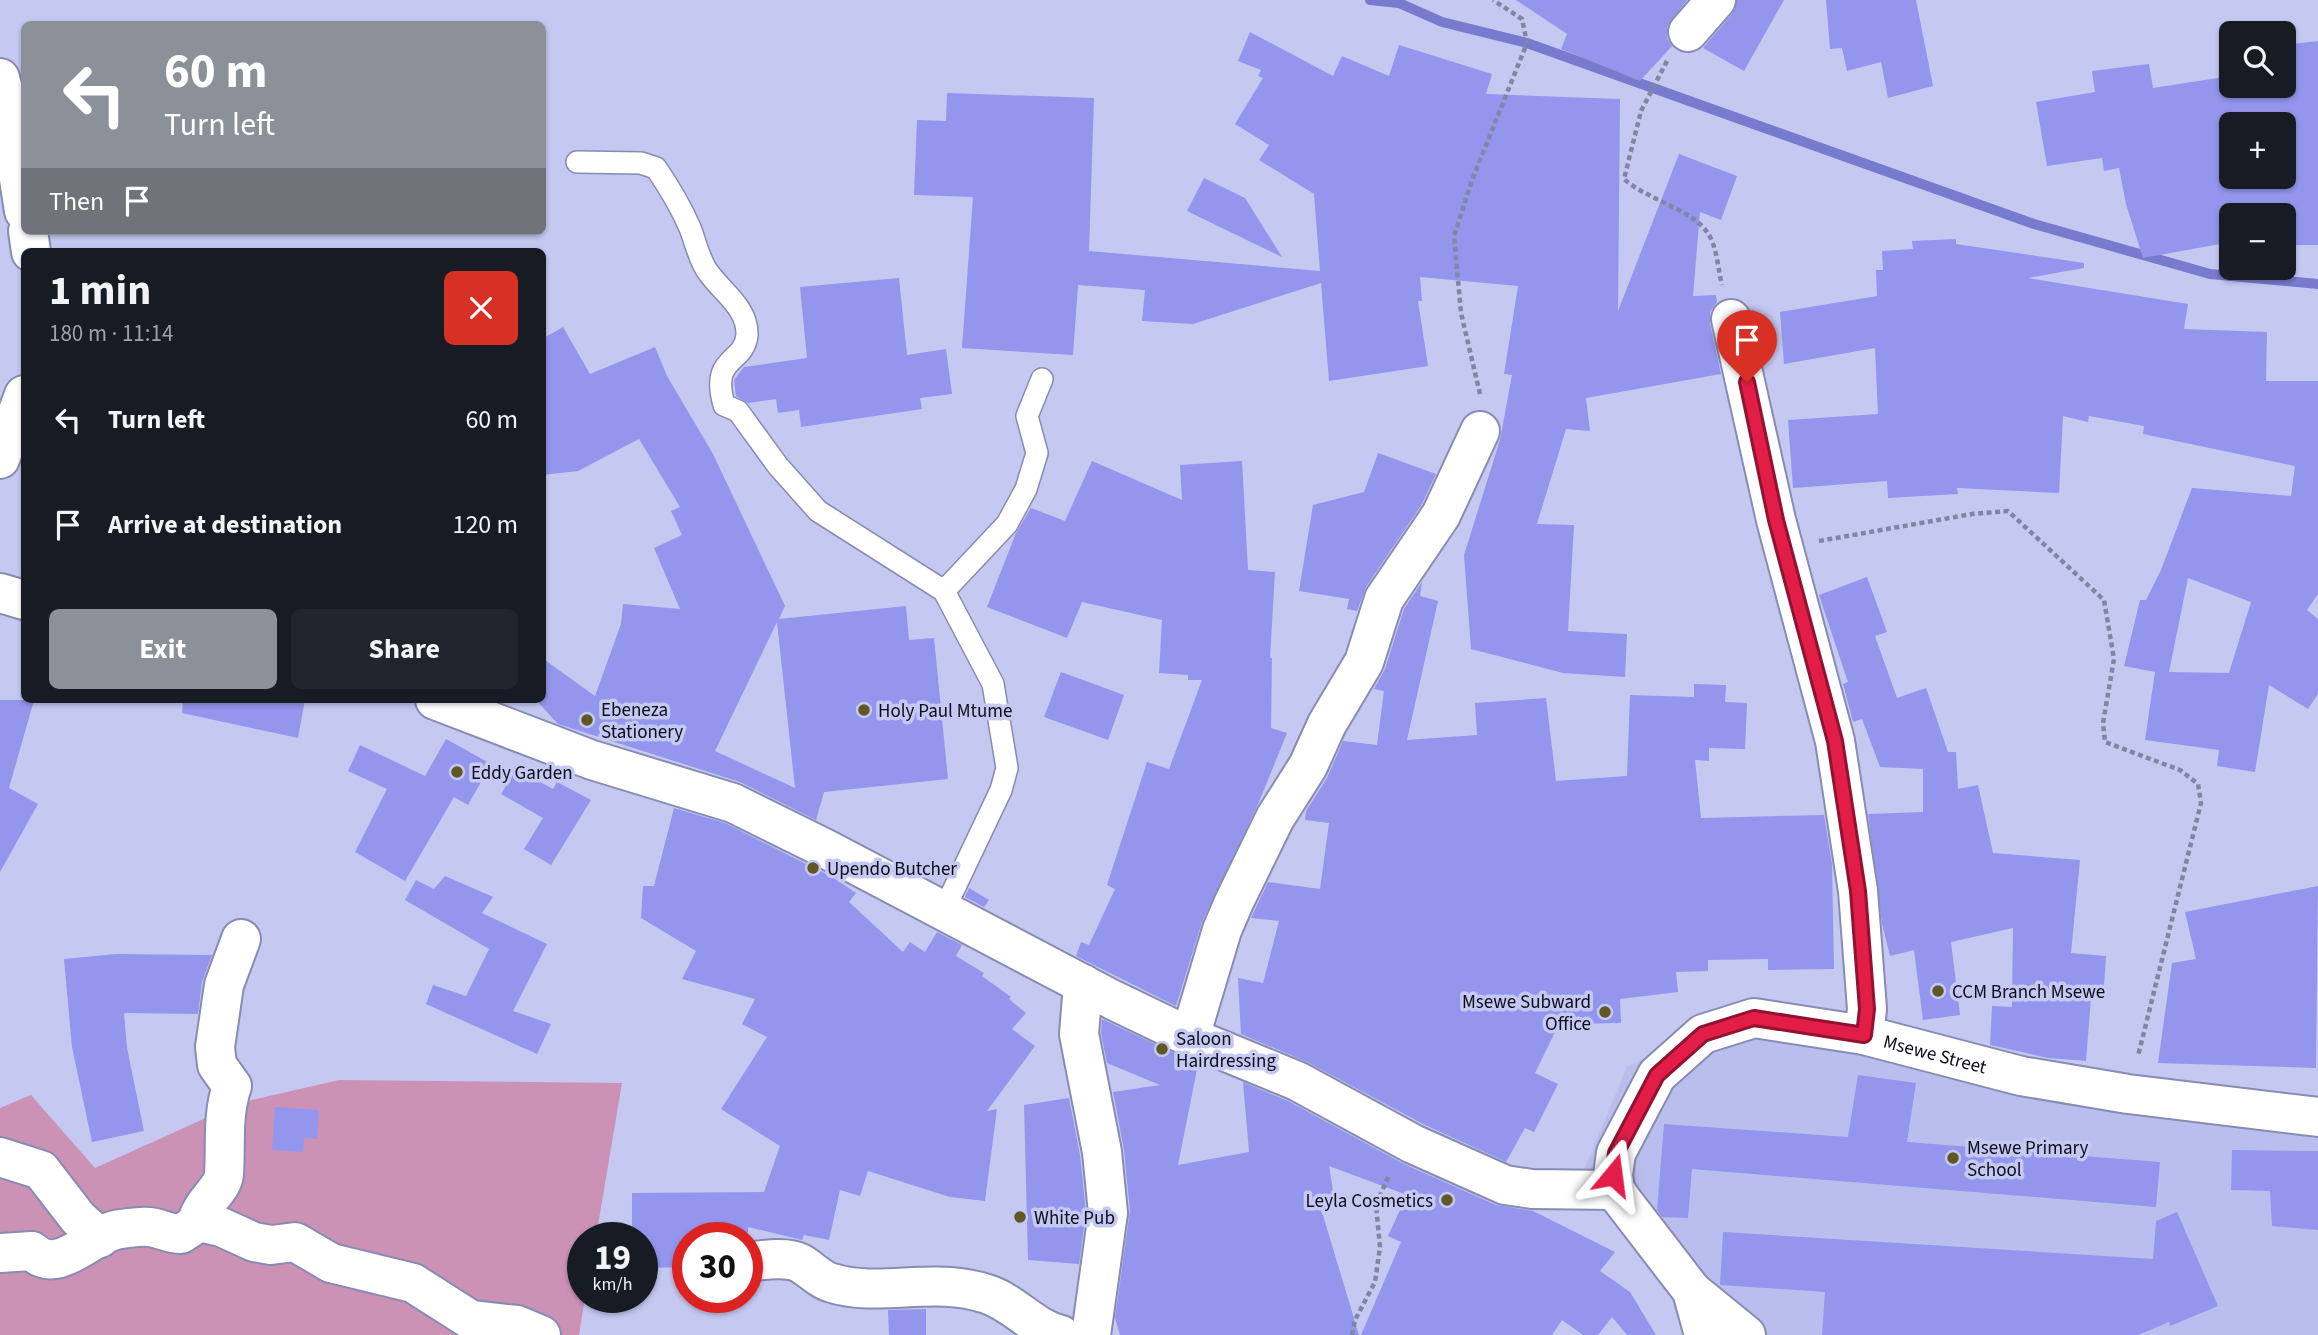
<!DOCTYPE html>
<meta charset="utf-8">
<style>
body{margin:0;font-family:"Source Sans 3",sans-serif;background:#20242c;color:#f1f3f6;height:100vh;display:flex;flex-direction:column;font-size:26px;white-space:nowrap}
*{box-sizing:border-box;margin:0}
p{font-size:23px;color:#9ea1a6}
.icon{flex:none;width:38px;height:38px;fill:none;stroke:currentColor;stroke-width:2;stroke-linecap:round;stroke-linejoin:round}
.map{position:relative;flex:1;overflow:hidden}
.side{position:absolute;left:21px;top:248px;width:525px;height:455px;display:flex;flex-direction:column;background:#171b24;border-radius:10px;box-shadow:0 2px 5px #0004}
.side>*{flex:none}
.top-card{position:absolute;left:21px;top:21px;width:525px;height:214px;border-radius:10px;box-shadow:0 2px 5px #0004;background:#8c9099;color:#fff;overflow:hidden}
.buttons{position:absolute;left:2219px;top:21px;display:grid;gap:14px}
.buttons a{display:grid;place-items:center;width:77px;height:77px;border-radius:10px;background:#171b24;box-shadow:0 2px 5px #0004;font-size:35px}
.speed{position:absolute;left:567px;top:1222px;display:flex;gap:14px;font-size:35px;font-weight:700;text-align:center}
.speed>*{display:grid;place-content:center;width:91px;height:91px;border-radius:50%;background:#171b24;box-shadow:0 2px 5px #0004;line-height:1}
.speed small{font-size:18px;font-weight:400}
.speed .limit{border:10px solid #d22;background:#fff;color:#111}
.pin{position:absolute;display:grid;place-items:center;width:60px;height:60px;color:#fff;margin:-72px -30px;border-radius:50% 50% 50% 0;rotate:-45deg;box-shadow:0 0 7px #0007}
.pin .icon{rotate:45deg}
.me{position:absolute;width:77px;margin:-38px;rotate:16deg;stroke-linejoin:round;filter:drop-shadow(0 0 5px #0008)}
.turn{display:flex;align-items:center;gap:24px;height:147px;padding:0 28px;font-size:32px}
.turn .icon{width:91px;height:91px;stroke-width:2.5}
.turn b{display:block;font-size:49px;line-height:60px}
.then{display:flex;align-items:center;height:66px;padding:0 28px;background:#0003;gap:14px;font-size:26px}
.round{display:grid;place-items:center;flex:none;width:74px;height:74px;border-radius:10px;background:#20242c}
.summary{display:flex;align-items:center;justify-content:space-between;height:119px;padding:0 28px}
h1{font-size:42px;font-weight:700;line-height:52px}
.primary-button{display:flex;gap:14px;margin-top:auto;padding:14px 28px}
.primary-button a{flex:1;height:80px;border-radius:10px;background:#8c9099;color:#fff;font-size:28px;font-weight:700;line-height:80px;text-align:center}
.primary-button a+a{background:#20242c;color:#f1f3f6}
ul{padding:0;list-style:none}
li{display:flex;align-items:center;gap:21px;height:105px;padding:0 28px}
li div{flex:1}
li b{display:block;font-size:26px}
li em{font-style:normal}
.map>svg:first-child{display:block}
.built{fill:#babeee}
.green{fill:#cb92b6}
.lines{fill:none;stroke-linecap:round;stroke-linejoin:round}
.stream{stroke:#787acd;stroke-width:10}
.building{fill:#9396ec;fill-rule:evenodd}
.service-casing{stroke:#888bb2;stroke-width:24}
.minor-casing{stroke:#888bb2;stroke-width:42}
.path{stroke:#8385a4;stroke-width:4.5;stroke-dasharray:5 3.5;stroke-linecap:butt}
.service{stroke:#fff;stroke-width:21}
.minor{stroke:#fff;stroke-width:38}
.route-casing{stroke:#92132f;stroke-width:18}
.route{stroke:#e11d48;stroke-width:12}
.poi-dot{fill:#5f5724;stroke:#c5c8f1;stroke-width:2.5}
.labels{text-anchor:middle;stroke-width:7;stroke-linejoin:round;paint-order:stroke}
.poi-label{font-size:19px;fill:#0c0d1a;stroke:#c5c8f1;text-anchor:start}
.street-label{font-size:19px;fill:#0c0d1a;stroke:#c5c8f1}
</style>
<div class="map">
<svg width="2318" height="1335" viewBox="0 0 2318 1335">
<rect width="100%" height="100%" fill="#c5c8f1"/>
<polygon class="built" points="1702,1029 2318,1132 2318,1335 1747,1335 1578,1184 1627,1067"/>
<polygon class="green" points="339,1080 622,1083 596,1237 583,1237 583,1297 585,1297 579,1335 0,1335 0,1108 31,1095 95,1168 239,1103"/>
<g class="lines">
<polyline class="stream" points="1370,0 1399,3 1442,22 1527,43 2034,224 2210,274 2318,284"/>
</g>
<g class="building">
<polygon points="1516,0 1687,0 1667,27 1667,38 1672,46 1640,81 1561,49 1567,34"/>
<polygon points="1737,0 1784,0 1744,71 1703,48 1732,14"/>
<polygon points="1826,0 1916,0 1933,86 1888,98 1881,62 1847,71 1842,48 1830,49"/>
<polygon points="1250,32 1333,76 1342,56 1389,76 1399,45 1492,74 1486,94 1620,99 1618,311 1679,154 1737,176 1721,220 1700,212 1693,296 1716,295 1717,302 1710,312 1710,323 1721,374 1586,398 1590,431 1566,429 1537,524 1574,525 1568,631 1627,634 1625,677 1563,673 1471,649 1464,555 1500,440 1512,375 1504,374 1518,286 1420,277 1422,301 1418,301 1428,366 1329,381 1321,283 1193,324 1142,321 1145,290 1078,285 1073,355 962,348 973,197 914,195 917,120 946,121 947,93 1094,98 1089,251 1320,271 1314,194 1259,160 1269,145 1235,124 1263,78 1258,76 1261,70 1238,61"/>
<path d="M2318 41V245H2284V215H2231V242L2143 258 2126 204 2119 168 2104 171 2102 158 2047 166 2036 102 2095 92 2092 71 2149 64 2153 88 2231 76V86H2284V45ZM2231 124H2284V177H2231Z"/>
<polygon points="1204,178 1245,198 1282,257 1187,211"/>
<path d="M1956 239V244L2084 263V268L2028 278 2188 304 2184 329 2267 332 2266 381H2318V594L2307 610 2318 619V694L2308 709 2269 685 2255 772 2217 766 2219 750 2145 740 2155 672 2124 666 2140 600H2146L2161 570 2192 488 2291 496 2295 466 2143 434 2144 426 2089 416 2088 422 2063 416 2059 493 1957 488 1958 494 1888 498 1887 481 1793 488 1788 420 1878 414 1875 348 1784 364 1780 312 1877 296 1876 270H1883L1882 251 1913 249 1912 241ZM2188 578 2251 602 2229 673 2169 672Z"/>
<polygon points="899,278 907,355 946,349 952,394 920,398 922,409 801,427 799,410 778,413 776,399 748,403 736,396 734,380 744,367 807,358 800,287"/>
<path d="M563 327 590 374 655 347 667 376 713 454 785 606 779 619 906 606 909 640 934 638 948 779 824 792 816 820 740 782 558 724 537 701 542 700V658L595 696 621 624 623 604 680 609 654 548 682 535 671 511 680 507 639 439 578 471 542 475V339ZM777 622 795 788 715 751Z"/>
<polygon points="1378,453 1436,474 1422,504 1366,587 1357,611 1347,609 1349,599 1299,591 1313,505 1364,492"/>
<polygon points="1092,461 1182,500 1180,465 1242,461 1248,570 1275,572 1270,658 1272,658 1271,728 1287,733 1259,802 1202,922 1176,1006 1076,956 1081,942 1089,945 1115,889 1107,885 1147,762 1169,769 1202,680 1188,680 1188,675 1159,673 1162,620 1082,602 1067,638 987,607 1016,533 1031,508 1065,521"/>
<polygon points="1867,577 1887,632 1875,636 1897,698 1926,688 1948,752 1956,752 1958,789 1978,785 1993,853 2080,860 2071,953 2106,956 2104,986 2092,985 2086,1061 2048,1058 1990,1045 1992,1006 2012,1007 2013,928 1951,942 1960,1015 1923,1020 1914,950 1890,956 1882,924 1868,814 1923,812 1923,769 1880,767 1862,719 1853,722 1843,684 1848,682 1819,595"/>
<polygon points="1422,582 1420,596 1438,601 1407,740 1477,735 1475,703 1546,698 1556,781 1627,776 1630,695 1694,697 1694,684 1726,685 1725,702 1747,703 1745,749 1709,748 1709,761 1695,760 1701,818 1824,815 1832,864 1834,969 1768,970 1768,959 1708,960 1708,971 1676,972 1678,992 1620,999 1621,1023 1559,1024 1535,1073 1558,1084 1534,1132 1525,1128 1506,1162 1423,1124 1307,1062 1241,1034 1238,978 1263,983 1279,921 1251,918 1268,882 1320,889 1329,823 1305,820 1306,811 1327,778 1343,741 1377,745 1384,691 1374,689 1385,669 1404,609"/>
<polygon points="1061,672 1124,695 1108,740 1044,717"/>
<polygon points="0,700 34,700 9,788 38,804 0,872"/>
<polygon points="183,700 305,700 298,738 182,713"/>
<polygon points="446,739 491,764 468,805 454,797 405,881 355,852 387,789 348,771 360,745 425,776"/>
<polygon points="516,769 553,789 557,782 591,800 551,865 524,849 543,818 501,794"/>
<polygon points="674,808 725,823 834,878 856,893 849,902 903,952 910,942 925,952 937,932 962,945 956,956 984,973 982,976 1011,997 1009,999 1026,1013 1012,1029 1035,1046 987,1111 997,1109 985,1201 950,1197 868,1171 860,1196 840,1190 829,1240 804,1235 802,1240 748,1227 748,1237 688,1237 688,1267 642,1268 642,1237 632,1237 632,1193 764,1192 780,1146 721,1109 767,1037 742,1024 755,999 682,979 696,951 641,918 643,886 654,886"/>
<polygon points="445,876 493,897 482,913 547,944 513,1011 551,1024 537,1054 426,1004 433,985 466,996 489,949 405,900 416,880 434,889"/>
<polygon points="2318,886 2316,1068 2158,1063 2172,963 2196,959 2185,912"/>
<polygon points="969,888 989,900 984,907 965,897"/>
<polygon points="116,954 212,955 202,982 198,1014 124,1013 127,1048 144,1131 92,1142 72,1047 64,959"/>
<polygon points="1102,1019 1198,1064 1178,1165 1249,1152 1243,1082 1288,1101 1404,1164 1496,1205 1533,1211 1615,1252 1600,1271 1630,1292 1656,1335 1627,1335 1612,1317 1598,1335 1583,1335 1562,1320 1552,1335 1361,1335 1401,1242 1388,1236 1407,1195 1329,1166 1336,1210 1319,1202 1359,1335 1120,1335 1115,1318 1130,1211 1124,1150 1113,1092 1160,1085 1107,1063 1101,1033"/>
<polygon points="1858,1075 1916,1083 1907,1142 2160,1162 2156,1207 1692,1169 1688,1218 1662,1217 1657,1210 1664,1124 1848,1137"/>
<polygon points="1069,1098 1080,1155 1086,1213 1079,1264 1028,1260 1024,1105"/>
<polygon points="275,1107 319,1110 317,1139 304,1138 303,1152 272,1150"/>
<polygon points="2232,1150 2318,1151 2318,1230 2272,1226 2270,1191 2231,1190"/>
<polygon points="2177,1212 2218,1306 2170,1326 2169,1322 2138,1335 1822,1335 1825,1292 1720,1285 1723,1232 2153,1259 2156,1221"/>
<polygon points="926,1309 926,1335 889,1335 888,1310"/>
</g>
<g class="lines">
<g class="service-casing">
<g id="service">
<path d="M577 162 641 163 656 168C669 187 681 207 690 228 696 243 699 260 708 272 722 292 748 308 747 335 744 365 710 355 724 405L738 411 778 466 818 511 944 591 993 684 1007 768 1001 790 944 910"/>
<polyline points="944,591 1007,524 1026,489 1037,453 1027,416 1042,379"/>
</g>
</g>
<g class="minor-casing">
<g id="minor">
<polyline points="1688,32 1716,0"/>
<polyline points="0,78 8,108 24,211"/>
<polyline points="28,231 31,252"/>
<polyline points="1731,319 1776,520 1835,741 1858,891 1867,1009 1864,1035"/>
<polyline points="0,459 24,395"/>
<polyline points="0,593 24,600"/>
<polyline points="435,700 592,760 733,803 826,849 1113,1000 1190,1037 1297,1081 1413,1144 1505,1185 1532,1189 1615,1190"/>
<polyline points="1083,984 1079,1034 1102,1152 1108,1213 1091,1335"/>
<polyline points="1190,1037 1222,930 1234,902 1275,818 1308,766 1327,724 1364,662 1384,599 1441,515 1480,431"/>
<polyline points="0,1157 41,1170 78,1218 100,1238"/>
<path d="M197 1223C200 1203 223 1190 224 1174 226 1144 222 1115 232 1086L217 1065 215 1047 224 985 241 939"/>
<path d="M0 1253 32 1251C59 1278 93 1231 121 1229 130 1228 140 1226 149 1227 160 1228 169 1234 181 1234L199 1222 221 1227 254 1242 271 1245 295 1242 331 1263 413 1283 471 1320 517 1325 541 1335"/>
<path d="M747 1262C763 1260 786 1256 800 1263 811 1269 820 1280 832 1283 880 1298 934 1276 987 1294 1015 1303 1032 1328 1061 1335"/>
<polyline points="1692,1291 1746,1335"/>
<path id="s1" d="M1704 1335 1692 1291 1622 1200 1615 1190 1613 1175 1616 1153 1657 1075 1703 1034 1754 1018 1864 1035 2021 1076 2128 1094 2318 1117"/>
</g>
</g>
<g class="path">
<path d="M1667 61 1641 111 1624 179C1646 199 1691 209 1707 232 1717 245 1718 270 1722 285"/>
<polyline points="1480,394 1461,313 1454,236 1472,180 1527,43 1522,19 1493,0"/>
<polyline points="1819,541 1972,514 2008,511 2104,600 2114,659 2103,723 2105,742 2180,770 2198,784 2201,803 2138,1056"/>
<polyline points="1352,1335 1355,1320 1375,1282 1380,1247 1376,1205 1389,1175"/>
</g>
<use href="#service" class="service"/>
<use href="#minor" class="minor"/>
</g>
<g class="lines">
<g class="route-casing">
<polyline id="route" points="1613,1175 1616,1153 1657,1075 1703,1034 1754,1018 1864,1035 1867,1009 1858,891 1835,741 1776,520 1747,382"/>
</g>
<use href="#route" class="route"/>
</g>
<g class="poi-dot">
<circle cx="864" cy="710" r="7"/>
<circle cx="587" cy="720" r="7"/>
<circle cx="457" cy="772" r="7"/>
<circle cx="813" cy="868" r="7"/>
<circle cx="1938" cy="991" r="7"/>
<circle cx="1605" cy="1012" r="7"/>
<circle cx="1162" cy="1049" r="7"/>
<circle cx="1953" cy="1158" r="7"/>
<circle cx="1447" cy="1200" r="7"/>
<circle cx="1020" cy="1217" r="7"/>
</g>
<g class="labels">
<g class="poi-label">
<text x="601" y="716">Ebeneza<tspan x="601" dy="22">Stationery</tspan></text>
<text x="878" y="717">Holy Paul Mtume</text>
<text x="471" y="779">Eddy Garden</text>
<text x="827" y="875">Upendo Butcher</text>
<text x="1952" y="998">CCM Branch Msewe</text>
<text x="1591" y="1008" text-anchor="end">Msewe Subward<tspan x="1591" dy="22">Office</tspan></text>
<text x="1176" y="1045">Saloon<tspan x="1176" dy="22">Hairdressing</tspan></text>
<text x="1967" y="1154">Msewe Primary<tspan x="1967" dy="22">School</tspan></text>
<text x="1433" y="1207" text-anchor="end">Leyla Cosmetics</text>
<text x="1034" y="1224">White Pub</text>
</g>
<g class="street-label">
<text dy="7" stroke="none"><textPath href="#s1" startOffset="598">Msewe Street</textPath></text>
</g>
</g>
</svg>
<div class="buttons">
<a><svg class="icon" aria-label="search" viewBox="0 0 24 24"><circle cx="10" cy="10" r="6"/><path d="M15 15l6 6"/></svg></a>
<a>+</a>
<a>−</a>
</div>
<div class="speed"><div>19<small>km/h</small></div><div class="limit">30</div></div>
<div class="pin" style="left:1747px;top:382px;background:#d93025"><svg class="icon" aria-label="arrive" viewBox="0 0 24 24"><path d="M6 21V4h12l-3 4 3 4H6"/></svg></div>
<svg class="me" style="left:1613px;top:1175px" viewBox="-20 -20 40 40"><path d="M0-17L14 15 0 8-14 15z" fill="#e11d48" stroke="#fff" stroke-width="4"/></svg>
<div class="top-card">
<div class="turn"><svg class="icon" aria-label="left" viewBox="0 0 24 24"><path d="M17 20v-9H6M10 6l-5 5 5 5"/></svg><div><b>60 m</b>Turn left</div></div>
<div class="then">Then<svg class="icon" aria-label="arrive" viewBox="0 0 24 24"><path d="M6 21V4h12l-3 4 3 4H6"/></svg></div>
</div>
<section class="side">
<div class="summary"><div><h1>1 min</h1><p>180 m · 11:14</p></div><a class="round" style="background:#d93025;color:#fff"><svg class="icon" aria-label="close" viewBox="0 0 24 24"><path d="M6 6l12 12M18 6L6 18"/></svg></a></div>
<ul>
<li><svg class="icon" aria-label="left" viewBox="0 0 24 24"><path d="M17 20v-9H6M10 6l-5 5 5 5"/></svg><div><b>Turn left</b></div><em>60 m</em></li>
<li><svg class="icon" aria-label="arrive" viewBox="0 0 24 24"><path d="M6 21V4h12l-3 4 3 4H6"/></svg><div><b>Arrive at destination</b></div><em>120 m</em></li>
</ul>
<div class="primary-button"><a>Exit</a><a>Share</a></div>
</section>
</div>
